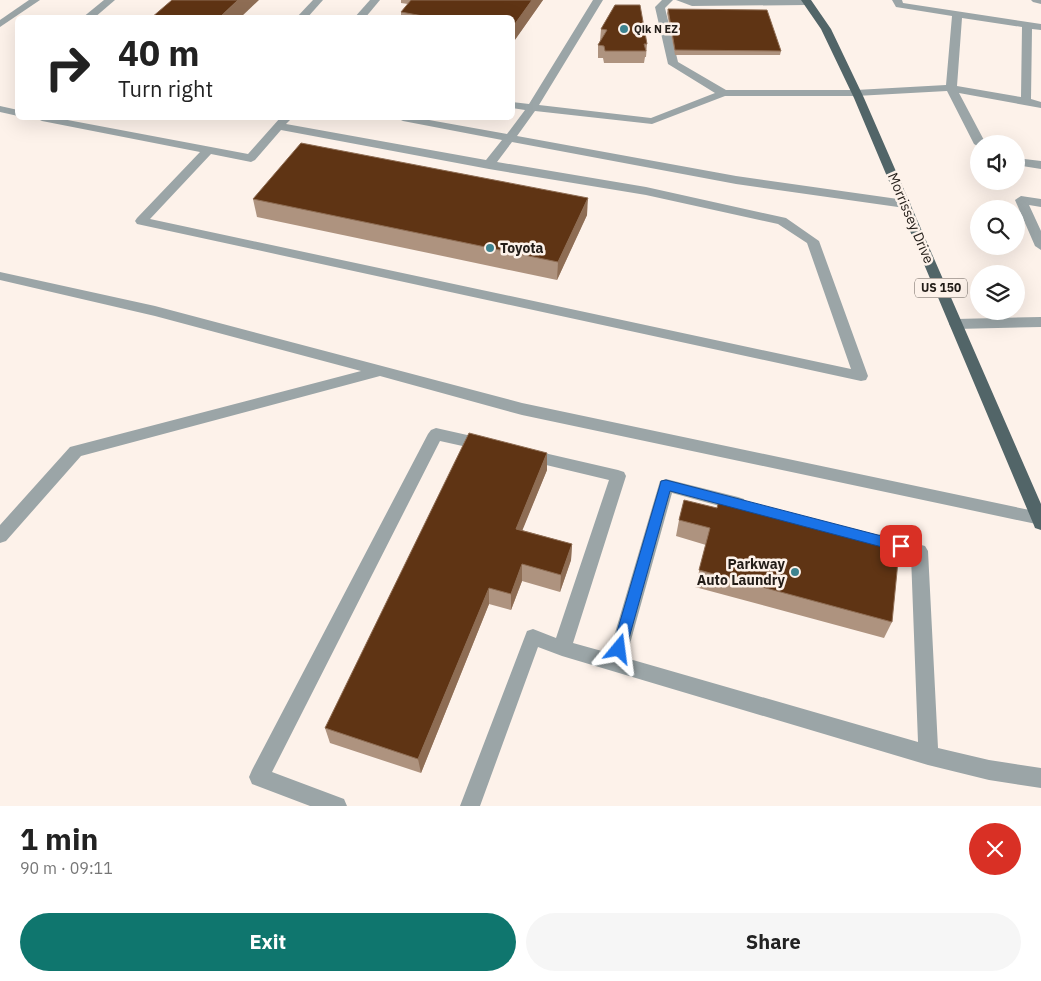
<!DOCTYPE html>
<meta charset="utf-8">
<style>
body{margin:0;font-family:"IBM Plex Sans",sans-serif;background:#f6f6f6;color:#222;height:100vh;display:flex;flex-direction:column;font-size:19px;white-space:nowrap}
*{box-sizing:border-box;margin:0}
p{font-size:16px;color:#767676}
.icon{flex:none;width:28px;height:28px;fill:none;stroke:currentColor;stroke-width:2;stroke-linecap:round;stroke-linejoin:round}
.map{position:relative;height:806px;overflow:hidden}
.side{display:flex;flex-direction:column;background:#fff;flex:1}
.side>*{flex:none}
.top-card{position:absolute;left:15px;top:15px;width:500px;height:105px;border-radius:8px;box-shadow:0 5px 20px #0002;background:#fff;color:#222;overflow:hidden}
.buttons{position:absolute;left:970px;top:135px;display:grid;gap:10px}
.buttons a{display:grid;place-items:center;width:55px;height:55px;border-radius:50%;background:#fff;box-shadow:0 5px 20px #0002;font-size:25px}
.pin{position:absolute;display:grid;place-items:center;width:42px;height:42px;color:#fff;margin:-21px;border-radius:10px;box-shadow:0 2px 8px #0006}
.me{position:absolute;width:55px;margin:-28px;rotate:16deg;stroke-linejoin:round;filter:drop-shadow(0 0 4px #0008)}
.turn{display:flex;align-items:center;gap:18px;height:105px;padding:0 20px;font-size:22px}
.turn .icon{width:65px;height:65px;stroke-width:2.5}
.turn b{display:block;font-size:35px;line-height:42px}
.round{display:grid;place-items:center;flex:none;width:52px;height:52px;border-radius:26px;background:#f6f6f6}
.overview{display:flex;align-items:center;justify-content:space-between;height:85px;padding:0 20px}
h1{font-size:30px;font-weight:700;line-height:38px}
.action{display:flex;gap:10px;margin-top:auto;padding:10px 20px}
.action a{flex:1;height:58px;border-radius:30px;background:#0f766e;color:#fff;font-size:20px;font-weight:700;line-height:58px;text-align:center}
.action a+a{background:#f6f6f6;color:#222}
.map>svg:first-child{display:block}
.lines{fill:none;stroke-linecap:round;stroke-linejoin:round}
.minor{fill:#9ba5a7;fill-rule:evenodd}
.major{fill:#526568;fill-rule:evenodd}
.wall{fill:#ae937f}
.shaded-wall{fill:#8e6d54}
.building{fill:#5f3414;stroke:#8e6d54}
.route{fill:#1a73e8;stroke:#114b97}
.poi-dot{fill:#3d838f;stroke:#fdf2ea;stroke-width:2}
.labels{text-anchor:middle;stroke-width:5;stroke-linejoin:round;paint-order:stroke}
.far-poi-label{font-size:11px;font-weight:bold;fill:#231d18;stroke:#fdf2ea;text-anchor:start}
.shield{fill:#fdf2ea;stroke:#645d57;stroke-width:1}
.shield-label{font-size:12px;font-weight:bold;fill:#231d18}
.street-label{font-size:14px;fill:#231d18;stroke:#fdf2ea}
.poi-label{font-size:14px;font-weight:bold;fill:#231d18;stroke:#fdf2ea;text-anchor:start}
</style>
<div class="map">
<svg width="1041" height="806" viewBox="0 0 1041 806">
<rect width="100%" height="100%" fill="#fdf2ea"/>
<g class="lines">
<g class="minor">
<polygon points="29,0 40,0 0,27 0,20"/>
<polygon points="104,0 115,0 94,18 82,18"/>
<polygon points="313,0 323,0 307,18 296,18"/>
<polygon points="370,0 380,0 365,18 354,18"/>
<path d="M593 0H603L539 105 651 118 715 93 668 64 655 7 662 0H673L665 8 678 62 726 90H856L946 85 952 16 896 7 892 0H902L903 3 1041 24V30L1032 29 1031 99 1041 102V108L959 93 986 144H979V147L974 144 947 91 856 96H725L652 124 535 111 517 136 736 176 905 200 911 204 909 207 905 208 736 184 512 142 497 162 646 187 786 218 819 241 868 376 866 380 861 381 137 224 135 221 137 218 200 152 42 121 36 118H57L248 154 280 118H287L290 120 286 124 486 160 502 140 403 121 397 118H418L507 134 525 110 512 108V102L529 104ZM962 18 1022 27 1021 97 957 86ZM281 130 489 169 646 195 778 224 807 243 851 369 150 219 211 154 251 162 255 160Z"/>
<polygon points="676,0 810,0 812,2 807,5 692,6"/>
<polygon points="1031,0 1041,0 1041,4 1033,2"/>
<polygon points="0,106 18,110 18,116 0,112"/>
<polygon points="1016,158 1041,161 1041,169 1016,165"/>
<polygon points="1021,196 1041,199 1041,207 1029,205 1041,231 1041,250 1035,246 1015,200"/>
<polygon points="0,272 155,306 522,403 1039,512 1041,513 1041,525 522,415 380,376 81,456 6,541 0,543 0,525 70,447 361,371 155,316 0,280"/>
<polygon points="1041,317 1041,327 956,329 951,327 949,324 951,321 956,319"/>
<polygon points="436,428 485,439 491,441 493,445 491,449 485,451 440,441 272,772 344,799 347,806 310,806 252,784 249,777 252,770 428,434 431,430"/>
<polygon points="527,449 618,470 624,472 626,476 573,643 609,653 660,481 666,479 738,497 744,499 746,504 744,509 738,511 672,493 626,658 918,742 911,556 875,546 873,541 875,536 881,534 925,546 928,551 938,748 989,760 1041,768 1041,788 989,780 928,765 562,656 538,647 480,806 460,806 527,631 533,629 556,638 609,480 521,459 519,455 521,451"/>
</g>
<polygon class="major" points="801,0 811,0 831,29 864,98 1041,504 1041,530 1035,528 1033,523 854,98 821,29"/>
</g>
<g class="wall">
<polygon points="401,0 543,0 512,44 512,18 401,18 401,12 408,4 401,3"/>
<polygon points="615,5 647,44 646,57 645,57 644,63 604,63 603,58 598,58 598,45 600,41 601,29"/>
<polygon points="668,9 781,51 780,55 675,55 667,13"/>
<polygon points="253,199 587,215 557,280 257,217"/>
<polygon points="547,453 547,470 522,530 572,544 571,560 560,592 522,581 511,610 489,604 421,773 330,743 325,728"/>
<polygon points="684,500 892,622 884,638 695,587 706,545 676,536 679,520"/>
</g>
<g class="shaded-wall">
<polygon points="238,0 259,0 240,18 219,18"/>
<polygon points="532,0 543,0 512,44 512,28"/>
<polygon points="588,198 587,215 557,280 558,262"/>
<polygon points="547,453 547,470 516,546 516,529"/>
<polygon points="572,544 571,560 560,592 561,575"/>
<polygon points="522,564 522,581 511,610 511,594"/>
<polygon points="489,588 489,604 421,773 418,759"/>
</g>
<g class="building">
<polygon points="172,0 238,0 219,18 151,18"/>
<polygon points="411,0 532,0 512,28 512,18 434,18 401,12"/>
<polygon points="615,5 640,5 647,44 644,44 646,51 605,51 604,46 598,45 607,30 601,29"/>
<polygon points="668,9 767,10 781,51 675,50"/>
<polygon points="301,143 588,198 558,262 253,199"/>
<polygon points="469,433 547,453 516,529 572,544 561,575 522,564 511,594 489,588 418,759 325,728"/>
<polygon points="720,496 900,541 892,622 699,570 710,528 679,520 684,500 717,508"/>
</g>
<polygon class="route" points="666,480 901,541 906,543 908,546 906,550 901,552 670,491 626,649 624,654 619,656 614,654 612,649 660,485 661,481"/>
<g class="poi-dot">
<circle cx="624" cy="29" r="5"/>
<circle cx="490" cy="248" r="5"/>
<circle cx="795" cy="572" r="5"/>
</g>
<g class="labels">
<g class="far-poi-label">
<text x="634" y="33">Qik N EZ</text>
</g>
<rect class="shield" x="915" y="278.5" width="52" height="19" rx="4"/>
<g class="shield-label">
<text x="941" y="292">US 150</text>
</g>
<g class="street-label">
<text transform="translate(911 218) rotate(67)" y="5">Morrissey Drive</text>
</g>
<g class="poi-label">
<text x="500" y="253">Toyota</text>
<text x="785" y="569" text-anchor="end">Parkway<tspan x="785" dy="16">Auto Laundry</tspan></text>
</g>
</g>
</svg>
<div class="buttons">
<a><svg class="icon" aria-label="sound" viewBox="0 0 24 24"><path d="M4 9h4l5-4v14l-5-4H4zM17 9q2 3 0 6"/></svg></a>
<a><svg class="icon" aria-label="search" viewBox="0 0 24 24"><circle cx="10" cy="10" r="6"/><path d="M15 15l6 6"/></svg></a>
<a><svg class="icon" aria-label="layers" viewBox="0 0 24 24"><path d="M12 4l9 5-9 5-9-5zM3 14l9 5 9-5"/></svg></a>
</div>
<div class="pin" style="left:901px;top:546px;background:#d93025"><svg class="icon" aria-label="arrive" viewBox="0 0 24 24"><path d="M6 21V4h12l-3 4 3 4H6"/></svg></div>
<svg class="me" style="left:619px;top:649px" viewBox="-20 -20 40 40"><path d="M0-17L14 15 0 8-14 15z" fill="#1a73e8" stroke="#fff" stroke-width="4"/></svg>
<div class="top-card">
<div class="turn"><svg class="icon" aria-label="right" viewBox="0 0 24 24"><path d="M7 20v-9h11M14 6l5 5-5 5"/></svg><div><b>40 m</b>Turn right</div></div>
</div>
</div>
<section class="side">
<div class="overview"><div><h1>1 min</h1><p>90 m · 09:11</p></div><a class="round" style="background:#d93025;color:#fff"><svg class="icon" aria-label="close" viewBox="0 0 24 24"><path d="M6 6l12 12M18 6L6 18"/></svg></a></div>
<div class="action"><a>Exit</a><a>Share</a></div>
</section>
